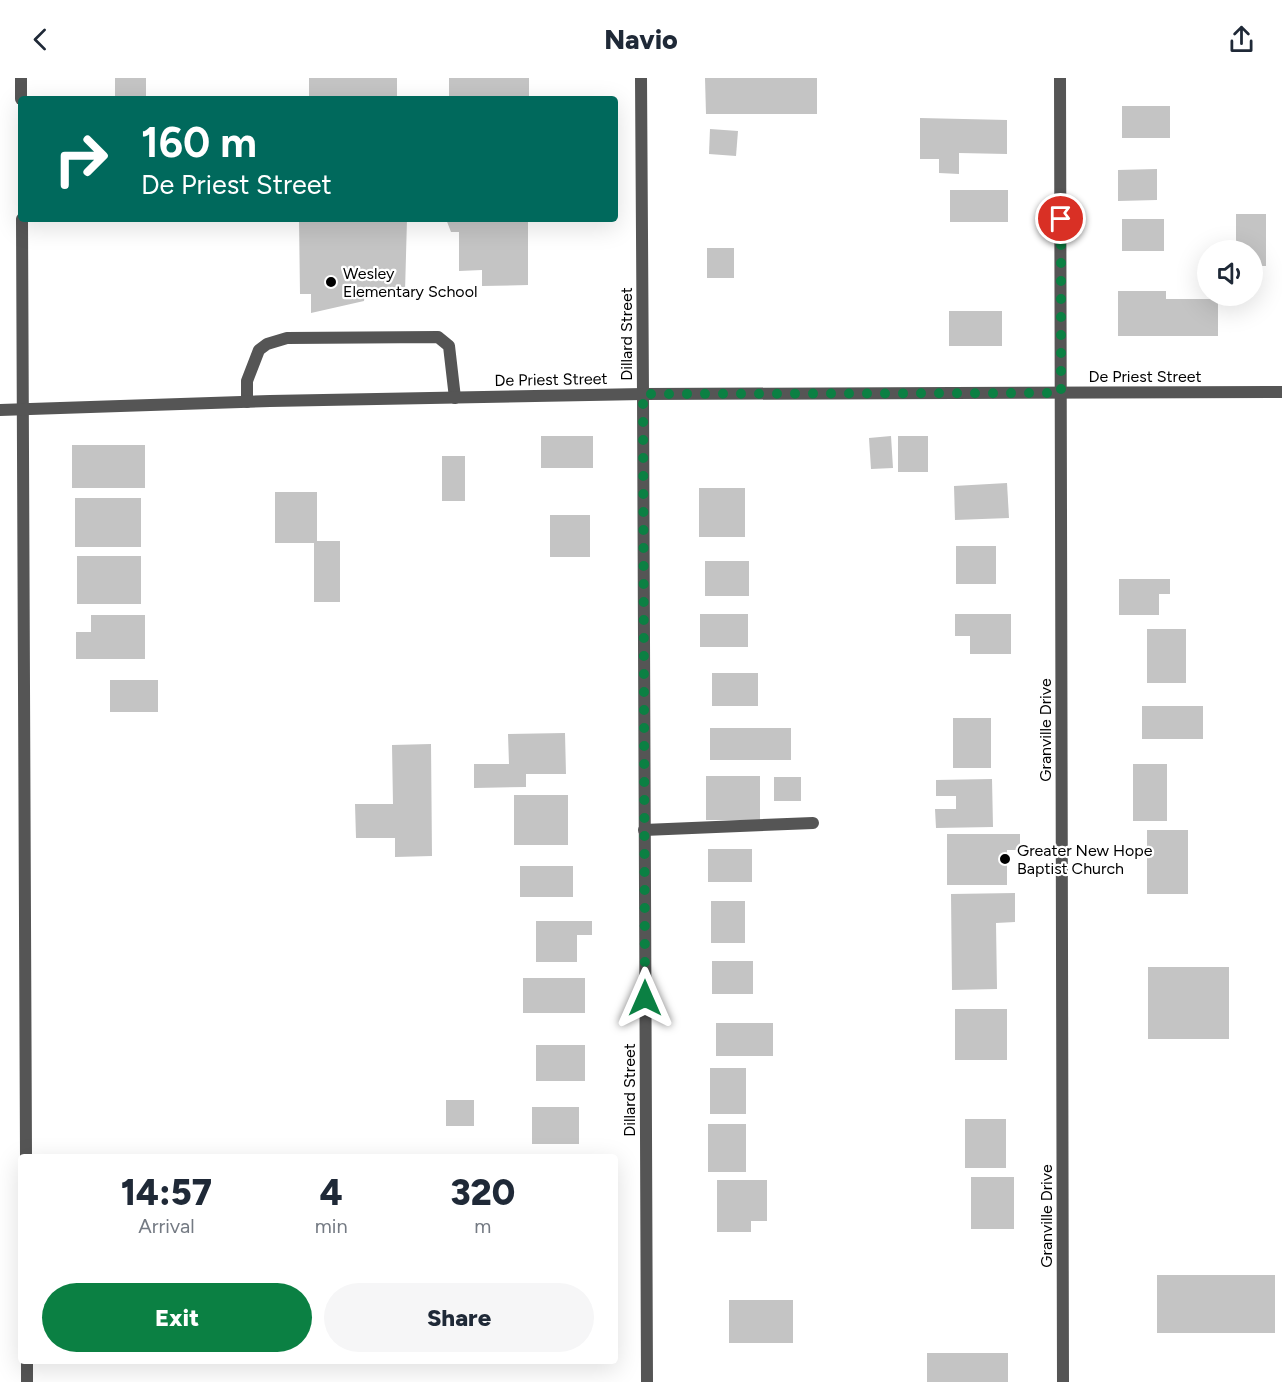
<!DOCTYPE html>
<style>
body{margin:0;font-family:Figtree,sans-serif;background:#f6f6f7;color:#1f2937;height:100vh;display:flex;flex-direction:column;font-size:22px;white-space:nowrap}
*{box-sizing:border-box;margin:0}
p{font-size:20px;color:#747a83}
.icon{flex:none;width:33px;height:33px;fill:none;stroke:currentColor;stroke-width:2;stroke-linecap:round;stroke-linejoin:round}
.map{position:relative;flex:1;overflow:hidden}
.panel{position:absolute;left:18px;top:1076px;width:600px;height:210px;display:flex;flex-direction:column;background:#fff;border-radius:6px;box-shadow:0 6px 24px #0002}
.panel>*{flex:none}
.top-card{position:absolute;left:18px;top:18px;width:600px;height:126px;border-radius:6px;box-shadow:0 6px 24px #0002;background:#00695c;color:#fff;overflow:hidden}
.controls{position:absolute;left:1197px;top:162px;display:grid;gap:12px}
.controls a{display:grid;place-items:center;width:66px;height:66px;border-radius:50%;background:#fff;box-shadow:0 6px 24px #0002;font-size:30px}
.pin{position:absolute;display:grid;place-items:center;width:51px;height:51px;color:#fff;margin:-26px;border:3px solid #fff;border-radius:50%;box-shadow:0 2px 6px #0007}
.me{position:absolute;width:66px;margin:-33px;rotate:0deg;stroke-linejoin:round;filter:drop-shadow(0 0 4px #0008)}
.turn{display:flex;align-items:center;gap:21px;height:126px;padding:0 24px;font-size:27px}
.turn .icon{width:78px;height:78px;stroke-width:2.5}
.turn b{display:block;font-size:42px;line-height:51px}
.eta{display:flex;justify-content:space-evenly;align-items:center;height:102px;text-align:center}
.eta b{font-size:36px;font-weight:800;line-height:42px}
.primary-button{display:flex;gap:12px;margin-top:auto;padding:12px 24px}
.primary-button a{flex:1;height:69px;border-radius:36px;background:#0b8043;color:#fff;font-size:24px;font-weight:800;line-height:69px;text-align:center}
.primary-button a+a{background:#f6f6f7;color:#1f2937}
header{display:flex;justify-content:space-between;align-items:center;height:78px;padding:0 24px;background:#fff;font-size:27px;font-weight:800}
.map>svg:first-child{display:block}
.building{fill:#c4c4c4}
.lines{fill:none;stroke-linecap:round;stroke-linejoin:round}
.service{stroke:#555;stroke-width:12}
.minor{stroke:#555;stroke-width:12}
.tertiary{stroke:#555;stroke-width:12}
.route{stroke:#0b8043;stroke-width:10;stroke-dasharray:0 18}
.poi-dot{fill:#000;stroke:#fff;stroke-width:2}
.labels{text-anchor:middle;stroke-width:4.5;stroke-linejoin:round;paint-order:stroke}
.poi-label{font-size:16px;fill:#000;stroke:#fff;text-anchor:start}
.street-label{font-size:16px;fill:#000;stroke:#fff}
</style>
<header><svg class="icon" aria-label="back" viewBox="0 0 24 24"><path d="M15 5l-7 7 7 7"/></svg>Navio<svg class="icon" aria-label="share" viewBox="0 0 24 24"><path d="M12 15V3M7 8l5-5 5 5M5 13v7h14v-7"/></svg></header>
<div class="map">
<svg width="1282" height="1304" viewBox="0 0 1282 1304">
<rect width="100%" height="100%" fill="#fff"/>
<g class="building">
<rect x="115" y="0" width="31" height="21"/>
<rect x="309" y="0" width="88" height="21"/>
<rect x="449" y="0" width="80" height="21"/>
<polygon points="705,0 817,0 817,36 706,36"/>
<rect x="1122" y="28" width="48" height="32"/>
<polygon points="920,40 1007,42 1007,76 959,75 959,96 939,95 939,81 920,81"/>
<polygon points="710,51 738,53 736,78 709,76"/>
<polygon points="1157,91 1157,122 1118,123 1118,92"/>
<rect x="950" y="112" width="58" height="32"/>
<polygon points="1236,136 1266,136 1266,188 1252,188 1252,172 1236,172"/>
<polygon points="299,141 407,141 405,214 365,214 364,223 311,235 311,216 300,216"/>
<polygon points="446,141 528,141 528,207 482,208 482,192 459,193 459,154 451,154"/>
<rect x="1122" y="141" width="42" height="32"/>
<rect x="707" y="170" width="27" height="30"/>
<polygon points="1118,213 1166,213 1166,221 1218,221 1218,258 1118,258"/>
<rect x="949" y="233" width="53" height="35"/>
<rect x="541" y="358" width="52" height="32"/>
<polygon points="891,358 893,390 871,391 869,360"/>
<rect x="898" y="358" width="30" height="36"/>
<rect x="72" y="367" width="73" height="43"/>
<rect x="442" y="378" width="23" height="45"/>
<polygon points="1007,405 1009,440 955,442 954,408"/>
<rect x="699" y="410" width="46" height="49"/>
<polygon points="275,414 317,414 317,463 340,463 340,524 314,524 314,465 275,465"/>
<rect x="75" y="420" width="66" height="49"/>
<rect x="550" y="437" width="40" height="42"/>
<rect x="956" y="468" width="40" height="38"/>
<rect x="77" y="478" width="64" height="48"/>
<rect x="705" y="483" width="44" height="35"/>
<polygon points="1119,501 1170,501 1170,516 1159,516 1159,537 1119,537"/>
<rect x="700" y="536" width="48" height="33"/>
<polygon points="955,536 1011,536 1011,576 970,576 970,558 955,558"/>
<polygon points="91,537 145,537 145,581 76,581 76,554 91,554"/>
<rect x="1147" y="551" width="39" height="54"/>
<rect x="712" y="595" width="46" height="33"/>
<rect x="110" y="602" width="48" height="32"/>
<rect x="1142" y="628" width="61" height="33"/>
<rect x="953" y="640" width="38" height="50"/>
<rect x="710" y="650" width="81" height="32"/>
<polygon points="565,655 566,696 526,696 526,709 474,710 474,686 509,686 508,656"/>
<polygon points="431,666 432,778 395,779 395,760 356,760 355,726 393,726 392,667"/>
<rect x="1133" y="686" width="34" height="57"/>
<rect x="706" y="698" width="54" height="44"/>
<rect x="774" y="699" width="27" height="24"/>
<polygon points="992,701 993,749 936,750 935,731 956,731 956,718 936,718 936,702"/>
<rect x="514" y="717" width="54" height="50"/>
<rect x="1147" y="752" width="41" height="64"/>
<polygon points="947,756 1020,756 1020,772 1007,772 1007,807 947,807"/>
<rect x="708" y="771" width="44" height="33"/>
<rect x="520" y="788" width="53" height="31"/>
<polygon points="1015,815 1015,844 996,845 997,911 952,912 951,816"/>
<rect x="711" y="823" width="34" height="42"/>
<polygon points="536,843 592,843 592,857 577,857 577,884 536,884"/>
<rect x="712" y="883" width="41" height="33"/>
<rect x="1148" y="889" width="81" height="72"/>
<rect x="523" y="900" width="62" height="35"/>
<rect x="955" y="931" width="52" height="51"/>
<rect x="716" y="945" width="57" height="33"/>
<rect x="536" y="967" width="49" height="36"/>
<rect x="710" y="990" width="36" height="46"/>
<rect x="446" y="1022" width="28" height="26"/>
<rect x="532" y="1029" width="47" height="37"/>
<rect x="965" y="1041" width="41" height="49"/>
<rect x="708" y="1046" width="38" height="48"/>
<rect x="971" y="1099" width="43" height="52"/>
<polygon points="717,1102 767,1102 767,1143 751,1143 751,1154 717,1154"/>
<rect x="1157" y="1197" width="118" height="58"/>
<rect x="729" y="1222" width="64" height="43"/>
<rect x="927" y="1275" width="81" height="29"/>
</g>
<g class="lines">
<g class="service">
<polyline points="247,324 247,303 259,272 267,266 287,260 438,259 449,268 455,320"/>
<polyline points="644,752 813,745"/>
</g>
<g class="minor">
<polyline points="21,0 21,21"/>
<polyline points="641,0 643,316"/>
<polyline points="1060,0 1063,1304"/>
<polyline points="22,141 26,1078"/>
<polyline points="27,1282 27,1304"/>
</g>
<g class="tertiary">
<polyline points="643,316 647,1304"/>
<polyline points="0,332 270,323 643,316 1282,314"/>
</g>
</g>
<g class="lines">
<polyline class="route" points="645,920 643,316 1061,315 1061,141"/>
</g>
<g class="poi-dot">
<circle cx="331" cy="204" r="6"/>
<circle cx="1005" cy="781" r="6"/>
</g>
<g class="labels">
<g class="poi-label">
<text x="343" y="201">Wesley<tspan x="343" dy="18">Elementary School</tspan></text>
<text x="1017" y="778">Greater New Hope<tspan x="1017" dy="18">Baptist Church</tspan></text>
</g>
<g class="street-label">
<text transform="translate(626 256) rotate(-90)" y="6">Dillard Street</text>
<text x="1145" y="304">De Priest Street</text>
<text transform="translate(551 301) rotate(-1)" y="6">De Priest Street</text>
<text transform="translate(1045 652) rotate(-90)" y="6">Granville Drive</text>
<text transform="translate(629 1012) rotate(-90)" y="6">Dillard Street</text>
<text transform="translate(1046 1138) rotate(-90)" y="6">Granville Drive</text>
</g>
</g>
</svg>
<div class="controls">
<a><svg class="icon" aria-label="sound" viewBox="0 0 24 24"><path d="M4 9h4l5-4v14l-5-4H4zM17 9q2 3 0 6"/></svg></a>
</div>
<div class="pin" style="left:1061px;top:141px;background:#d93025"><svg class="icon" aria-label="arrive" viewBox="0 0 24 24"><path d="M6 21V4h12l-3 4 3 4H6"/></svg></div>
<svg class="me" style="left:645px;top:920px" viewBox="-20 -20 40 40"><path d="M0-17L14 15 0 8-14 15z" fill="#0b8043" stroke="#fff" stroke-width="4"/></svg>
<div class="top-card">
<div class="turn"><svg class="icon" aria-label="right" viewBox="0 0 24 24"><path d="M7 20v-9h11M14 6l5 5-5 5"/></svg><div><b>160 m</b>De Priest Street</div></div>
</div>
<section class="panel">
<div class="eta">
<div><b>14:57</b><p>Arrival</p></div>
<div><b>4</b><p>min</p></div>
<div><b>320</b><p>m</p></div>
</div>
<div class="primary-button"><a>Exit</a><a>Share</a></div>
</section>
</div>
